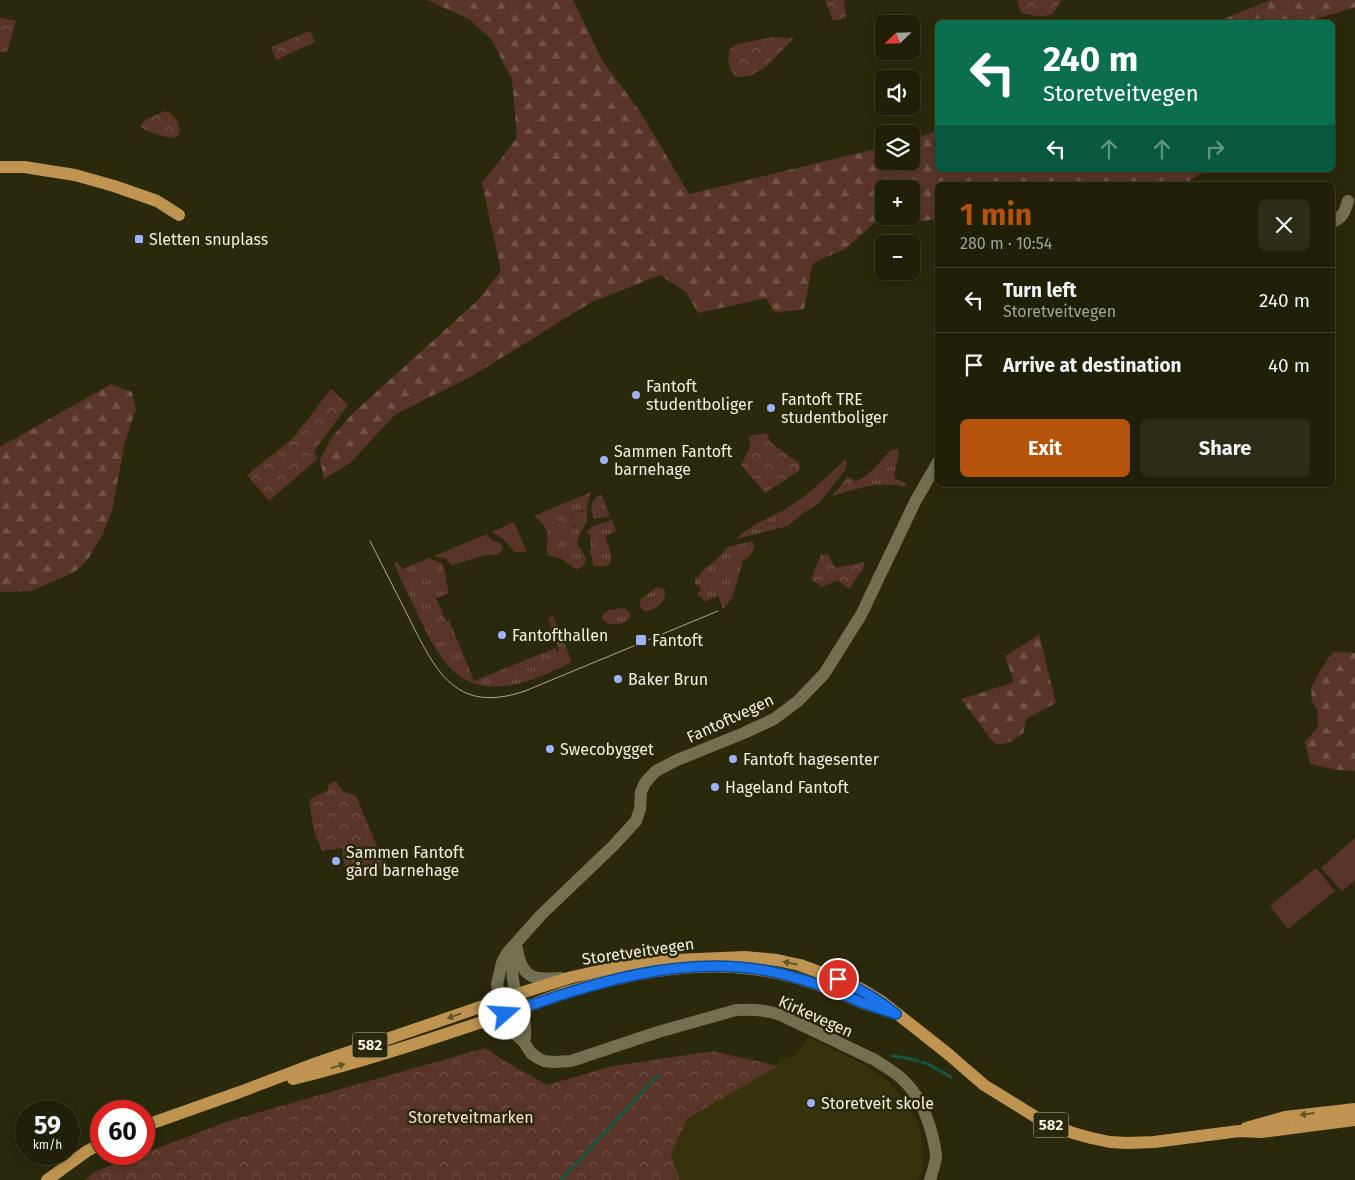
<!DOCTYPE html>
<meta charset="utf-8">
<style>
body{margin:0;font-family:"Fira Sans",sans-serif;background:#2d2c16;color:#f1f3f6;height:100vh;display:flex;flex-direction:column;font-size:19px;white-space:nowrap}
*{box-sizing:border-box;margin:0}
p{font-size:16px;color:#a2a29c}
.icon{flex:none;width:28px;height:28px;fill:none;stroke:currentColor;stroke-width:2;stroke-linecap:round;stroke-linejoin:round}
.map{position:relative;flex:1;overflow:hidden}
.drawer{position:absolute;left:935px;top:182px;width:400px;height:305px;display:flex;flex-direction:column;background:#201f08;border-radius:8px;box-shadow:0 2px 8px #0003,0 0 0 1px #3d3d29}
.drawer>*{flex:none}
.top-card{position:absolute;left:935px;top:20px;width:400px;height:152px;border-radius:8px;box-shadow:0 2px 8px #0003,0 0 0 1px #3d3d29;background:#0b6e4f;color:#fff;overflow:hidden}
.needle{width:32px;rotate:247deg}
.buttons{position:absolute;left:875px;top:15px;display:grid;gap:10px}
.buttons a{display:grid;place-items:center;width:45px;height:45px;border-radius:8px;background:#201f08;box-shadow:0 2px 8px #0003,0 0 0 1px #3d3d29;font-size:25px}
.speed{position:absolute;left:15px;top:1100px;display:flex;gap:10px;font-size:25px;font-weight:700;text-align:center}
.speed>*{display:grid;place-content:center;width:65px;height:65px;border-radius:50%;background:#201f08;box-shadow:0 2px 8px #0003,0 0 0 1px #3d3d29;line-height:1}
.speed small{font-size:12px;font-weight:400}
.speed .limit{border:8px solid #d22;background:#fff;color:#111}
.pin{position:absolute;display:grid;place-items:center;width:42px;height:42px;color:#fff;margin:-21px;border:2px solid #fff;border-radius:50%;box-shadow:0 1px 5px #0007}
.me{position:absolute;width:55px;margin:-28px;rotate:71deg;stroke-linejoin:round;filter:drop-shadow(0 0 4px #0008)}
.turn{display:flex;align-items:center;gap:18px;height:105px;padding:0 25px;font-size:22px}
.turn .icon{width:65px;height:65px;stroke-width:2.5}
.turn b{display:block;font-size:35px;line-height:42px}
.lanes{display:flex;align-items:center;height:48px;padding:0 25px;background:#0003;justify-content:center;gap:25px;direction:ltr}
.lanes .off{opacity:.35}
.round{display:grid;place-items:center;flex:none;width:52px;height:52px;border-radius:8px;background:#2d2c16}
.headline{display:flex;align-items:center;justify-content:space-between;height:85px;padding:0 25px}
h1{font-size:30px;font-weight:700;line-height:38px;color:#b45309}
.action{display:flex;gap:10px;margin-top:auto;padding:10px 25px}
.action a{flex:1;height:58px;border-radius:8px;background:#b45309;color:#fff;font-size:20px;font-weight:700;line-height:58px;text-align:center}
.action a+a{background:#2d2c16;color:#f1f3f6}
ul{padding:0;list-style:none}
li{display:flex;align-items:center;gap:15px;height:65px;padding:0 25px;border-top:1px solid #3d3d29}
li div{flex:1}
li b{display:block;font-size:19px}
li em{font-style:normal}
.map>svg:first-child{display:block}
.built{fill:#35320c}
.grass{fill:url(#grass-tufts)}
.forest{fill:url(#forest-firs);fill-rule:evenodd}
.park{fill:url(#park-crowns)}
.garden{fill:#593529}
.lines{fill:none;stroke-linecap:round;stroke-linejoin:round}
.stream{stroke:#175645;stroke-width:3}
.minor{stroke:#727051;stroke-width:12}
.major{stroke:#be9450;stroke-width:12}
.tram{stroke:#a9a993;stroke-width:1}
.oneway{fill:#665427}
.route-casing{stroke:#114b97;stroke-width:12}
.route{stroke:#1a73e8;stroke-width:9}
.poi-dot{fill:#9fb3fd;stroke:#2b290b;stroke-width:2}
.labels{text-anchor:middle;stroke-width:5;stroke-linejoin:round;paint-order:stroke}
.shield{fill:#2b290b;stroke:#b6b5a0;stroke-width:1}
.shield-label{font-size:15px;font-weight:bold;fill:#f1f1e0}
.poi-label{font-size:16px;fill:#f1f1e0;stroke:#2b290b;text-anchor:start}
.street-label{font-size:16px;fill:#f1f1e0;stroke:#2b290b}
.park-label{font-size:16px;fill:#fddcd2;stroke:#2b290b}
</style>
<div class="map">
<svg width="1355" height="1180" viewBox="0 0 1355 1180">
<defs>
<pattern id="grass-tufts" width="24" height="20" patternUnits="userSpaceOnUse" patternTransform="scale(1.25)"><rect width="24" height="20" fill="#593529"/><path d="M3 7l-1-3M5 7V3M7 7l1-3M15 17l-1-3M17 17v-4M19 17l1-3" fill="none" stroke="#715348"/></pattern>
<pattern id="forest-firs" width="22" height="20" patternUnits="userSpaceOnUse" patternTransform="scale(1.25)"><rect width="22" height="20" fill="#593529"/><path d="M5 1l3.5 6h-7zM16 11l3.5 6h-7z" fill="#715348"/></pattern>
<pattern id="park-crowns" width="20" height="18" patternUnits="userSpaceOnUse" patternTransform="scale(1.25)"><rect width="20" height="18" fill="#593529"/><path d="M2 6a3 3 0 1 1 6 0M12 15a3 3 0 1 1 6 0" fill="none" stroke="#715348"/></pattern>
</defs>
<rect width="100%" height="100%" fill="#2b290b"/>
<polygon class="built" points="807,1039 811,1039 819,1042 863,1064 888,1081 901,1095 912,1110 919,1127 923,1147 923,1169 918,1180 680,1180 671,1155 687,1119 778,1066 780,1058 788,1058 795,1054 800,1049"/>
<g class="grass">
<path d="M893 449 898 450C901 460 892 468 895 478L906 484V487C880 480 857 489 832 496L848 477 855 481C869 478 880 461 890 451Z"/>
<path d="M846 459 847 465 845 470 819 503 803 513 788 526 736 539C753 523 770 519 789 507 810 494 828 475 846 459Z"/>
<path d="M591 492 587 506V512C581 511 574 509 571 515L573 526 579 530 580 533C579 537 576 541 578 545 581 553 594 561 578 569H575L562 559 548 555C546 551 547 547 547 542 549 528 544 525 534 516Z"/>
<path d="M601 494 610 516 594 519C590 509 590 500 601 494Z"/>
<path d="M612 520 616 531 605 536C609 549 621 570 595 566L593 564 592 557 588 550 591 551 590 535 587 532 593 526Z"/>
<polygon points="753,541 754,548 750,556 743,561 732,598 723,609 719,597 717,596 704,602 702,597 699,597 697,593 701,591 699,585 695,585 695,580 705,568 716,560 728,547"/>
<path d="M429 558C432 560 438 561 441 563 446 567 446 585 449 593L436 598 446 621 449 620 474 681 555 648 557 652 559 650 548 618 553 616 572 662C553 671 533 681 512 685 458 695 440 660 420 619 411 600 402 582 394 564L397 562 402 569Z"/>
<path d="M657 587 664 589C670 599 654 612 644 611L640 606V600Z"/>
<path d="M624 608C644 618 612 633 602 618L603 614 609 610Z"/>
</g>
<g class="forest">
<path d="M427 0H573L602 60 641 113 689 194 884 147V161H911V140L937 131 938 170H1207L1182 185H938L937 219 922 221 880 218 845 249 817 261 812 265 804 309 775 313 766 298 698 313 686 292 660 275 590 303 472 376 396 414 350 463 324 479 320 460 332 437 352 414 477 301 501 271 482 183 517 138 512 79 491 39 469 19ZM884 189H911V216H884Z"/>
<polygon points="1271,0 1355,0 1355,7 1307,22 1216,22"/>
<polygon points="111,384 132,392 136,409 125,442 112,511 102,535 88,559 75,572 31,591 0,592 0,447"/>
<polygon points="1039,635 1056,703 1026,719 1023,734 1010,742 997,745 989,737 961,699 1014,682 1005,656"/>
<path d="M1333 652 1355 653V771C1339 771 1326 768 1310 763L1305 742 1318 727 1317 710 1312 701 1311 688 1320 671Z"/>
</g>
<g class="park">
<polygon points="825,0 844,0 846,18 833,21"/>
<polygon points="1017,0 1060,0 1061,1 1052,15 1034,16 1021,13"/>
<polygon points="0,18 16,21 7,52 0,52"/>
<polygon points="310,31 315,42 276,60 271,47"/>
<path d="M774 37 794 38 768 65 750 76 736 77C728 68 728 62 729 50L737 44Z"/>
<path d="M165 111C174 113 178 122 180 130 179 134 179 135 175 137 168 140 148 131 142 128L140 125 145 120Z"/>
<polygon points="331,389 348,405 314,451 317,459 269,501 247,475 293,438"/>
<polygon points="767,433 770,442 799,463 800,470 765,493 741,465 750,447 749,436"/>
<polygon points="828,554 835,568 864,562 864,568 849,589 838,580 822,587 811,579 821,555"/>
<polygon points="336,781 343,791 356,796 386,868 346,874 342,848 322,851 314,832 309,800 328,790 328,785"/>
<polygon points="485,1048 503,1060 547,1085 613,1066 713,1051 778,1066 687,1119 671,1155 680,1180 85,1180 94,1172 229,1121"/>
</g>
<g class="garden">
<path d="M577 511 587 512V522L580 533C577 525 570 527 572 513Z"/>
<polygon points="514,522 527,552 515,552 503,539 492,532"/>
<polygon points="487,534 492,540 501,544 503,548 500,553 495,555 485,555 454,565 451,565 446,559 434,556"/>
<polygon points="1355,838 1355,880 1342,891 1321,868"/>
<polygon points="1316,868 1335,891 1288,929 1270,906"/>
</g>
<g class="lines">
<g class="stream">
<polyline points="893,1056 907,1058 918,1061"/>
<polyline points="922,1062 928,1064 951,1077"/>
<polyline points="561,1180 658,1075"/>
</g>
<g class="minor">
<path d="M1332 222C1343 218 1345 211 1348 201"/>
<path d="M516 946C512 959 511 972 514 985 518 1007 529 1020 524 1042"/>
<path d="M517 949C522 979 534 980 561 978"/>
<path d="M930 1180C932 1173 935 1165 936 1157 936 1151 934 1144 933 1138 927 1115 919 1094 901 1078 893 1071 884 1066 875 1060L781 1015C767 1010 751 1009 736 1010L658 1032 571 1061 553 1062 544 1061 538 1058 531 1053 524 1042 515 1034 505 1014 500 1000 497 984 502 963 507 953 542 914 613 846 636 821 640 809 641 792 645 783 651 776 656 771 677 760 744 733 774 719 798 701 824 674 861 615 916 500 938 462"/>
</g>
<g class="major">
<polyline points="0,167 24,167 75,175 114,186 157,201 179,215"/>
<path d="M293 1079C363 1062 434 1038 503 1015 524 1008 545 999 567 992 627 974 690 961 753 969 778 972 803 979 827 988 837 991 848 997 858 1001 867 1005 877 1007 887 1011"/>
<polyline points="144,1126 240,1092 311,1065 527,991 572,977 608,969 673,960 745,957 777,960 800,965 838,979 863,990 881,1001 947,1053 984,1085 1039,1119 1073,1133 1091,1138 1110,1142 1127,1143 1154,1142 1239,1131 1261,1132 1355,1120"/>
<polyline points="1246,1128 1285,1117 1355,1109"/>
<polyline points="47,1180 87,1151 101,1144"/>
</g>
<path class="tram" d="M370 541C383 567 397 594 410 620 437 674 457 714 525 691L718 611"/>
</g>
<defs><path id="oneway-solid" d="M-6-.8H1V-3.2L6.5 0L1 3.2V.8H-6Z" transform="scale(1.25)"/></defs>
<g class="oneway">
<use href="#oneway-solid" transform="translate(790 963) rotate(-169)"/>
<use href="#oneway-solid" transform="translate(454 1016) rotate(161)"/>
<use href="#oneway-solid" transform="translate(338 1066) rotate(-17)"/>
<use href="#oneway-solid" transform="translate(1307 1114) rotate(172)"/>
</g>
<g class="lines">
<g class="route-casing">
<path id="route" d="M505 1014C593 983 688 951 782 974 797 978 814 983 829 988 840 992 850 998 860 1002 872 1006 884 1010 896 1014 878 999 860 989 838 979"/>
</g>
<use href="#route" class="route"/>
</g>
<g class="poi-dot">
<rect x="134" y="234" width="10" height="10" rx="2.5"/>
<circle cx="636" cy="395" r="5"/>
<circle cx="771" cy="408" r="5"/>
<circle cx="604" cy="460" r="5"/>
<circle cx="502" cy="635" r="5"/>
<rect x="635" y="634" width="12" height="12" rx="2.5"/>
<circle cx="618" cy="679" r="5"/>
<circle cx="550" cy="749" r="5"/>
<circle cx="733" cy="759" r="5"/>
<circle cx="715" cy="787" r="5"/>
<circle cx="336" cy="861" r="5"/>
<circle cx="811" cy="1103" r="5"/>
</g>
<g class="labels">
<g class="shield">
<rect x="352.5" y="1032.5" width="35" height="25" rx="4"/>
<rect x="1033.5" y="1112.5" width="35" height="25" rx="4"/>
</g>
<g class="shield-label">
<text x="370" y="1050">582</text>
<text x="1051" y="1130">582</text>
</g>
<g class="poi-label">
<text x="149" y="245">Sletten snuplass</text>
<text x="646" y="392">Fantoft<tspan x="646" dy="18">studentboliger</tspan></text>
<text x="781" y="405">Fantoft TRE<tspan x="781" dy="18">studentboliger</tspan></text>
<text x="614" y="457">Sammen Fantoft<tspan x="614" dy="18">barnehage</tspan></text>
<text x="512" y="641">Fantofthallen</text>
<text x="652" y="646">Fantoft</text>
<text x="628" y="685">Baker Brun</text>
<text x="560" y="755">Swecobygget</text>
<text x="743" y="765">Fantoft hagesenter</text>
<text x="725" y="793">Hageland Fantoft</text>
<text x="346" y="858">Sammen Fantoft<tspan x="346" dy="18">gård barnehage</tspan></text>
<text x="821" y="1109">Storetveit skole</text>
</g>
<g class="street-label">
<text transform="translate(730 718) rotate(-25)" y="6">Fantoftvegen</text>
<text transform="translate(638 951) rotate(-8)" y="6">Storetveitvegen</text>
<text transform="translate(816 1016) rotate(24)" y="6">Kirkevegen</text>
</g>
<g class="park-label">
<text x="471" y="1123">Storetveitmarken</text>
</g>
</g>
</svg>
<div class="buttons">
<a><svg class="needle" viewBox="-14 -14 28 28"><path d="M0-13l5 13h-10z" fill="#e53935"/><path d="M0 13l5-13h-10z" fill="#a2a29c"/></svg></a>
<a><svg class="icon" aria-label="sound" viewBox="0 0 24 24"><path d="M4 9h4l5-4v14l-5-4H4zM17 9q2 3 0 6"/></svg></a>
<a><svg class="icon" aria-label="layers" viewBox="0 0 24 24"><path d="M12 4l9 5-9 5-9-5zM3 14l9 5 9-5"/></svg></a>
<a>+</a>
<a>−</a>
</div>
<div class="speed"><div>59<small>km/h</small></div><div class="limit">60</div></div>
<div class="pin" style="left:838px;top:979px;background:#d93025"><svg class="icon" aria-label="arrive" viewBox="0 0 24 24"><path d="M6 21V4h12l-3 4 3 4H6"/></svg></div>
<svg class="me" style="left:505px;top:1014px" viewBox="-20 -20 40 40"><circle r="19" fill="#fff"/><path d="M0-13L10 11 0 6-10 11z" fill="#1a73e8"/></svg>
<div class="top-card">
<div class="turn"><svg class="icon" aria-label="left" viewBox="0 0 24 24"><path d="M17 20v-9H6M10 6l-5 5 5 5"/></svg><div><b>240 m</b>Storetveitvegen</div></div>
<div class="lanes"><svg class="icon" aria-label="left" viewBox="0 0 24 24"><path d="M17 20v-9H6M10 6l-5 5 5 5"/></svg><svg class="icon off" aria-label="ahead" viewBox="0 0 24 24"><path d="M12 20V5M6 11l6-6 6 6"/></svg><svg class="icon off" aria-label="ahead" viewBox="0 0 24 24"><path d="M12 20V5M6 11l6-6 6 6"/></svg><svg class="icon off" aria-label="right" viewBox="0 0 24 24"><path d="M7 20v-9h11M14 6l5 5-5 5"/></svg></div>
</div>
<section class="drawer">
<div class="headline"><div><h1>1 min</h1><p>280 m · 10:54</p></div><a class="round"><svg class="icon" aria-label="close" viewBox="0 0 24 24"><path d="M6 6l12 12M18 6L6 18"/></svg></a></div>
<ul>
<li><svg class="icon" aria-label="left" viewBox="0 0 24 24"><path d="M17 20v-9H6M10 6l-5 5 5 5"/></svg><div><b>Turn left</b><p>Storetveitvegen</p></div><em>240 m</em></li>
<li><svg class="icon" aria-label="arrive" viewBox="0 0 24 24"><path d="M6 21V4h12l-3 4 3 4H6"/></svg><div><b>Arrive at destination</b></div><em>40 m</em></li>
</ul>
<div class="action"><a>Exit</a><a>Share</a></div>
</section>
</div>
